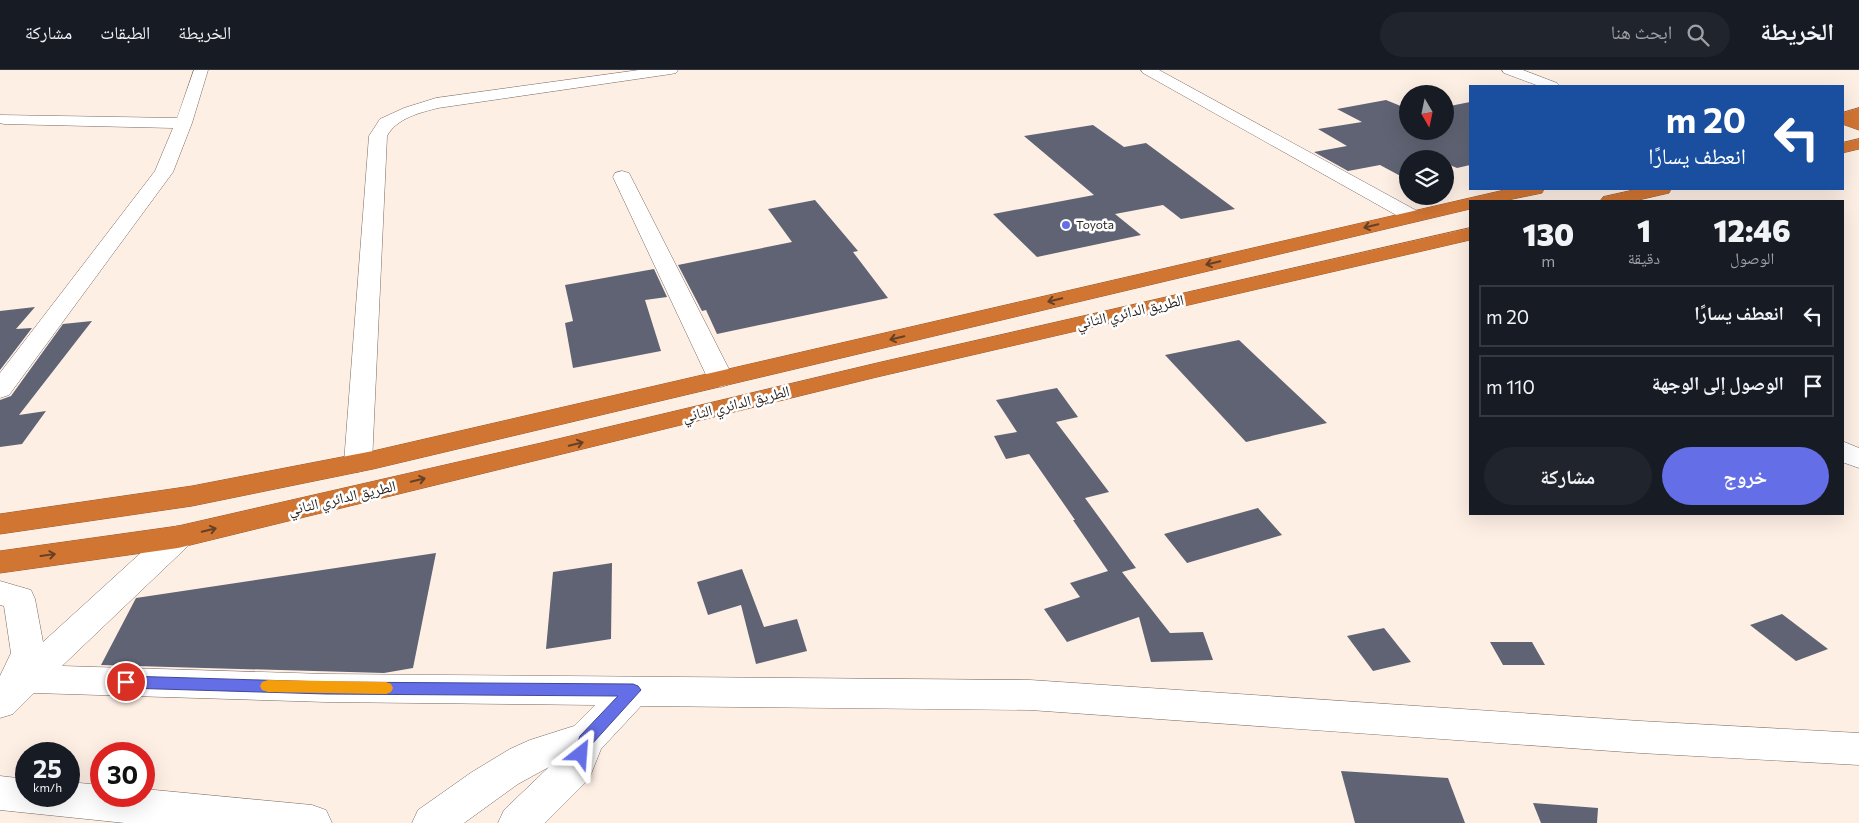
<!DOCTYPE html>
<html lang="ar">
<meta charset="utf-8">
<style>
body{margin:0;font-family:Commissioner,"Noto Naskh Arabic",sans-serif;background:#20242c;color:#f1f3f6;direction:rtl;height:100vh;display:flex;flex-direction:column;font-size:19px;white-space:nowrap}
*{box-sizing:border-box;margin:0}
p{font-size:16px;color:#9ea1a6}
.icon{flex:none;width:28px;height:28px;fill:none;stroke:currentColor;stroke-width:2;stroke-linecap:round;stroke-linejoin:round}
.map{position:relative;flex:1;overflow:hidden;direction:ltr}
.sheet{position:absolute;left:1469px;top:130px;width:375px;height:315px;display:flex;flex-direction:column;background:#171b24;border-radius:0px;box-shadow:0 5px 20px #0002;direction:rtl}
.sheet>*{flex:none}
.top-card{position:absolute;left:1469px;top:15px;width:375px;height:105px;border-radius:0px;box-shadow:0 5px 20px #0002;direction:rtl;background:#1a4fa0;color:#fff;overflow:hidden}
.needle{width:32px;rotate:171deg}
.controls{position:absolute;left:1399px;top:15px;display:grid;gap:10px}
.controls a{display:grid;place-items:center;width:55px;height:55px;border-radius:50%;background:#171b24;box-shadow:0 5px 20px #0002;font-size:25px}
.speed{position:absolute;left:15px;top:672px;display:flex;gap:10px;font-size:25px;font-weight:700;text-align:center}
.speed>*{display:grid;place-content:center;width:65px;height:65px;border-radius:50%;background:#171b24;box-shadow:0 5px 20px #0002;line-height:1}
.speed small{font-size:12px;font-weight:400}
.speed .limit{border:8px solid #d22;background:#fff;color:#111}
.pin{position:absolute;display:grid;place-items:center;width:42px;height:42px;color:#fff;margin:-21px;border:2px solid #fff;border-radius:50%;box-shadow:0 1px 5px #0007}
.me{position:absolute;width:55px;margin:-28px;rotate:28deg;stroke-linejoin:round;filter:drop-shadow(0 0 4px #0008)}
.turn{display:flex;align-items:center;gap:18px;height:105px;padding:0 15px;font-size:22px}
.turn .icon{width:65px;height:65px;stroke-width:2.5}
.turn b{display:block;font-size:35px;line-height:42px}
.eta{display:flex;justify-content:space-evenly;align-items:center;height:85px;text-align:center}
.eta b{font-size:30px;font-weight:800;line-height:35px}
.cta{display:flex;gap:10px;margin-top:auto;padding:10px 15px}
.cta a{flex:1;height:58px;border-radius:30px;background:#646fe7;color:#fff;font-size:20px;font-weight:800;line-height:58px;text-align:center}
.cta a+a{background:#20242c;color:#f1f3f6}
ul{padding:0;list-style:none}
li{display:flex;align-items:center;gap:15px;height:62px;margin:0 10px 8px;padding:0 5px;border:2px solid #363941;border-radius:0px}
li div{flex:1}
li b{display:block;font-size:19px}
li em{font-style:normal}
header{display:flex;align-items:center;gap:30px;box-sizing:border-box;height:70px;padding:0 25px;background:#171b24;border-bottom:1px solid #363941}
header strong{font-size:24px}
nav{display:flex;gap:28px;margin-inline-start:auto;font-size:18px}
.search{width:350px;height:45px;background:#20242c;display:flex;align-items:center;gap:12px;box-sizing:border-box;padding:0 18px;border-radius:28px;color:#9ea1a6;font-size:19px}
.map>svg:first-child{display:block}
.building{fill:#5f6373}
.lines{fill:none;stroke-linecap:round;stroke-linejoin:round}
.minor-casing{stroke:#7b6a60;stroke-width:1}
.highway-casing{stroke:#97592c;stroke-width:1}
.minor{fill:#fff;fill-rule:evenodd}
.highway{fill:#d17533;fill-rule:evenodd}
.oneway{stroke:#654027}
.route{fill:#646fe7;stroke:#414896}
.slow{fill:#f59e0b}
.poi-dot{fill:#646fe7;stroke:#fff;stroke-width:2}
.labels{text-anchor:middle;stroke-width:5;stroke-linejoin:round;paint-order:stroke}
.far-poi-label{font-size:12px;fill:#2b2420;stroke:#fff;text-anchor:start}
.street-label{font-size:15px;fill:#2b2420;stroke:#fff}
</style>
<header>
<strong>الخريطة</strong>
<div class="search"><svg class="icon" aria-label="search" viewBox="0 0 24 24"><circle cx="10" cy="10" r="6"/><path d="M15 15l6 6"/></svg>ابحث هنا</div>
<nav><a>الخريطة</a><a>الطبقات</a><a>مشاركة</a></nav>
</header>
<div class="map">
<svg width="1859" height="753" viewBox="0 0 1859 753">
<rect width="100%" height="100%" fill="#feefe5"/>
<g class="building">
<polygon points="1386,30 1408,39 1408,61 1445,61 1445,37 1470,32 1470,95 1457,98 1445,93 1445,89 1408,89 1408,110 1380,95 1348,101 1314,82 1347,76 1318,59 1362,52 1337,39"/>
<polygon points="1093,55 1124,77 1146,73 1235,139 1181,149 1163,135 1115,144 1141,165 1037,187 993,144 1094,125 1024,66"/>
<polygon points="815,130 858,181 853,182 888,228 717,264 706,240 702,241 678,195 792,172 768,139"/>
<polygon points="654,199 667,227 645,230 661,281 573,298 565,253 573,251 565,215"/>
<polygon points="35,237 16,259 32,258 0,300 0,241"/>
<polygon points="92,251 19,345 46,341 22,374 0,377 0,330 11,326 63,254"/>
<polygon points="1239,270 1327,353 1246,372 1165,285"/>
<polygon points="1057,318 1078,347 1056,352 1109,422 1085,428 1136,498 1122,502 1170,563 1203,562 1213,590 1151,592 1139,547 1067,572 1044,539 1080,527 1070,513 1108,501 1073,450 1075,450 1029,384 1006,389 994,366 1017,362 996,330"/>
<polygon points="1258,438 1282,465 1187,493 1164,464"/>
<polygon points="436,483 413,598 384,603 101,595 136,528"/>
<polygon points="612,493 611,569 546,579 553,502"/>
<polygon points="742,499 764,557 797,549 807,581 756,594 741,535 708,545 697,512"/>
<polygon points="1782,544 1828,579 1796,591 1750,555"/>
<polygon points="1384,558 1411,592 1373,601 1347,566"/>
<polygon points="1490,572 1532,572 1545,595 1503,595"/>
<polygon points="1341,701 1448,708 1465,753 1355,753"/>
<polygon points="1533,733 1598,738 1597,753 1541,753"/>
</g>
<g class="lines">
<g class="minor-casing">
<g id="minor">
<polygon points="194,0 208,0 192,53 173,102 9,325 0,328 0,303 155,101 173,58 4,54 0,53 0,45 177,48"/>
<path d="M639 0H678L676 3 671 4 438 38C419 43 397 48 387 66L372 393 368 399 358 402 348 399 344 393 369 66 380 49 404 38 436 28Z"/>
<polygon points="1141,0 1159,0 1419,142 1422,146 1419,150 1412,152 1405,150 1143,3"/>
<polygon points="1502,0 1523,0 1557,13 1560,16 1539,16 1504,3"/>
<polygon points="622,101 629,103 631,107 734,309 730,314 721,317 712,314 708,309 613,107 615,103"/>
<polygon points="1842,371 1859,378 1859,398 1842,392"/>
<polygon points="178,456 189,459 193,467 189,475 62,596 326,604 1030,610 1640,651 1859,663 1859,695 1640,683 1030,640 641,636 601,679 589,709 545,753 498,753 504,740 549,697 518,714 464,753 412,753 418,740 472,702 510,679 530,670 574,656 595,635 326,632 34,623 13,644 0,648 0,606 11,583 4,536 0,535 0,511 31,520 35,529 43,572 167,459"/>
<polygon points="0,706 26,709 26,726 69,726 69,712 101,715 101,726 144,726 144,719 312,735 326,740 332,753 125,753 0,740"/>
</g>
</g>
<g class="highway-casing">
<g id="highway">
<polygon points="1859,38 1859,60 1842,54 1842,43"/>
<polygon points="1859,69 1859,79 1842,83 1842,73"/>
<polygon points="1509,119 1544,119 1542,123 1503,131 1470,131 1470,139 373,399 192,436 0,464 0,444 192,416 373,381"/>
<polygon points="1638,119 1671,119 1669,123 1634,131 1600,131 1603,127"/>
<polygon points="1470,158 1470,170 877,307 178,478 0,503 0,481 178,456 541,373 877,293"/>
</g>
</g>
<use href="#minor" class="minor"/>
<use href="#highway" class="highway"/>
</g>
<defs><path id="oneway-shaft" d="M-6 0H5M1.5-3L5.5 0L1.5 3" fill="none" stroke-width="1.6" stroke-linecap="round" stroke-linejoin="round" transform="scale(1.25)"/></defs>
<g class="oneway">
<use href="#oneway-shaft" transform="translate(1371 156) rotate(167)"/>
<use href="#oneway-shaft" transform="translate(1213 193) rotate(167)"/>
<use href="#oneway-shaft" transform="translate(1055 230) rotate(167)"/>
<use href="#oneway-shaft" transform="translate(897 268) rotate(167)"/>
<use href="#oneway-shaft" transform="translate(576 374) rotate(-14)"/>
<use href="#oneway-shaft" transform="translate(418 410) rotate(-13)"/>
<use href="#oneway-shaft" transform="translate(209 460) rotate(-14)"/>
<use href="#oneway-shaft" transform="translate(48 485) rotate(-8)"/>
</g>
<polygon class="route" points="126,606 326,612 633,614 638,616 641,620 592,674 587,689 581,691 576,689 573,684 580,666 618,626 326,624 126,618 121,616 119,612 121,607"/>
<polygon class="slow" points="268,610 386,612 391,614 393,618 391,622 386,624 268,622 262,620 260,616 262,612"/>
<circle class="poi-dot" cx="1066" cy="155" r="5"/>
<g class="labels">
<g class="far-poi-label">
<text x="1076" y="159">Toyota</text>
</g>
<g class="street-label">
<text transform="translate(1130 242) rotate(-13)" y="5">الطريق الدائري الثاني</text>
<text transform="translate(736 334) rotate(-14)" y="5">الطريق الدائري الثاني</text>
<text transform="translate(342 428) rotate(-13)" y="5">الطريق الدائري الثاني</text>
</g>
</g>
</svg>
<div class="controls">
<a><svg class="needle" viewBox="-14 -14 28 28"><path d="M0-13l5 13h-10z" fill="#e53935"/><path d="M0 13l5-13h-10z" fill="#9ea1a6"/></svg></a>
<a><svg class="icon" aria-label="layers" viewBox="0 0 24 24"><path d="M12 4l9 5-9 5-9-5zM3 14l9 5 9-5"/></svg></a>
</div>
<div class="speed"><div>25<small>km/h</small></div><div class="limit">30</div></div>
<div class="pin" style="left:126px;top:612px;background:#d93025"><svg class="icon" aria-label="arrive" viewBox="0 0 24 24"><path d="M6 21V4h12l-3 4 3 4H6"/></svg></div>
<svg class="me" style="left:581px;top:684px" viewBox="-20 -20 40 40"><path d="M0-17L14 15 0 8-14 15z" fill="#646fe7" stroke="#fff" stroke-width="4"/></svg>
<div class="top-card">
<div class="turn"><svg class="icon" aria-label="left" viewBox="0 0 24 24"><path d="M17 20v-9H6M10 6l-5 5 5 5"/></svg><div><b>20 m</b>انعطف يسارًا</div></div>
</div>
<section class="sheet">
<div class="eta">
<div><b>12:46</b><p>الوصول</p></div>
<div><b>1</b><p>دقيقة</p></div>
<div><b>130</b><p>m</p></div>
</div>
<ul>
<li><svg class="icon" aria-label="left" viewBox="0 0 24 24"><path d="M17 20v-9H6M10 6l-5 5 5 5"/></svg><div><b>انعطف يسارًا</b></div><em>20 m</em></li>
<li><svg class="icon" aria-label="arrive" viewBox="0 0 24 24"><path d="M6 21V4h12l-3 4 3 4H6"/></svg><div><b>الوصول إلى الوجهة</b></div><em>110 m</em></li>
</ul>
<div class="cta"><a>خروج</a><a>مشاركة</a></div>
</section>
</div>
